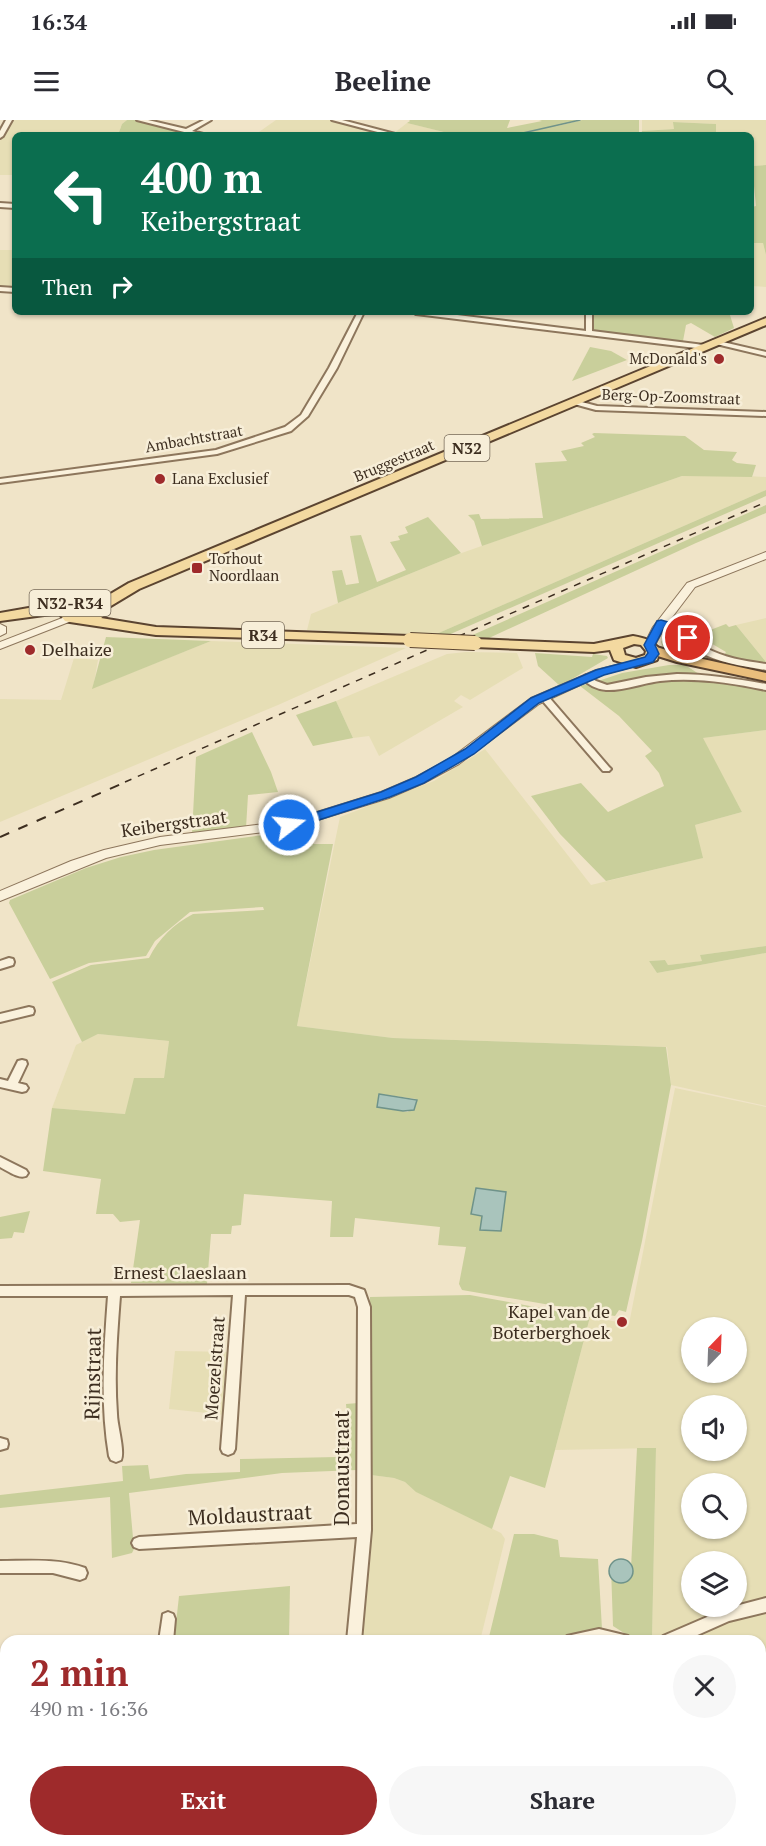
<!DOCTYPE html>
<meta charset="utf-8">
<style>
body{margin:0;font-family:"PT Serif",serif;background:#f7f7f7;color:#2b2b33;height:100vh;display:flex;flex-direction:column;font-size:22px;white-space:nowrap}
*{box-sizing:border-box;margin:0}
p{font-size:20px;color:#7c7c81}
.icon{flex:none;width:33px;height:33px;fill:none;stroke:currentColor;stroke-width:2;stroke-linecap:round;stroke-linejoin:round}
.map{position:relative;flex:1;overflow:hidden}
.details{position:absolute;left:0px;top:1515px;width:766px;height:212px;display:flex;flex-direction:column;background:#fff;border-radius:18px 18px 0 0;box-shadow:0 2px 4px #0004}
.details>*{flex:none}
.banner{position:absolute;left:12px;top:12px;width:742px;height:183px;border-radius:9px;box-shadow:0 2px 4px #0004;background:#0b6e4f;color:#fff;overflow:hidden}
.needle{width:39px;rotate:23deg}
.controls{position:absolute;left:681px;top:1197px;display:grid;gap:12px}
.controls a{display:grid;place-items:center;width:66px;height:66px;border-radius:50%;background:#fff;box-shadow:0 2px 4px #0004;font-size:30px}
.pin{position:absolute;display:grid;place-items:center;width:51px;height:51px;color:#fff;margin:-26px;border:3px solid #fff;border-radius:50%;box-shadow:0 2px 6px #0007}
.me{position:absolute;width:66px;margin:-33px;rotate:74deg;stroke-linejoin:round;filter:drop-shadow(0 0 4px #0008)}
.turn{display:flex;align-items:center;gap:21px;height:126px;padding:0 30px;font-size:27px}
.turn .icon{width:78px;height:78px;stroke-width:2.5}
.turn b{display:block;font-size:42px;line-height:51px}
.then{display:flex;align-items:center;height:57px;padding:0 30px;background:#0003;gap:12px;font-size:22px}
.round{display:grid;place-items:center;flex:none;width:63px;height:63px;border-radius:32px;background:#f7f7f7}
.headline{display:flex;align-items:center;justify-content:space-between;height:102px;padding:0 30px}
h1{font-size:36px;font-weight:700;line-height:45px;color:#9e2a2b}
.primary-button{display:flex;gap:12px;margin-top:auto;padding:12px 30px}
.primary-button a{flex:1;height:69px;border-radius:36px;background:#9e2a2b;color:#fff;font-size:24px;font-weight:700;line-height:69px;text-align:center}
.primary-button a+a{background:#f7f7f7;color:#2b2b33}
.status{display:flex;justify-content:space-between;align-items:center;height:42px;padding:0 30px;background:#fff;direction:ltr}
.status svg{height:16px;fill:currentColor}
header{display:flex;justify-content:space-between;align-items:center;height:78px;padding:0 30px;background:#fff;font-size:27px;font-weight:700}
.map>svg:first-child{display:block}
.farmland{fill:#e6deb5;fill-rule:evenodd}
.green{fill:#c9cf9b;fill-rule:evenodd}
.water{fill:#a9c4bc;stroke:#6f938a;stroke-width:1.5}
.lines{fill:none;stroke-linecap:round;stroke-linejoin:round}
.stream-far1{stroke:#6f938a;stroke-width:1.5}
.stream{stroke:#6f938a;stroke-width:3}
.minor-casing{stroke:#8d765c;stroke-width:4}
.tertiary-casing{stroke:#8d765c;stroke-width:2}
.primary-casing{stroke:#5b4430;stroke-width:4}
.trunk-casing{stroke:#5b4430;stroke-width:4}
.minor{fill:#faf1dc;fill-rule:evenodd}
.tertiary{fill:#faf1dc;fill-rule:evenodd}
.primary{fill:#f3d9a0;fill-rule:evenodd}
.trunk{fill:#eabe7c;fill-rule:evenodd}
.rail-far1{stroke:#3d2e20;stroke-width:1.5;stroke-dasharray:7 7;stroke-linecap:butt}
.rail{stroke:#3d2e20;stroke-width:2;stroke-dasharray:10 10;stroke-linecap:butt}
.primary-bridge-casing{stroke:#5b4430;stroke-width:16;stroke-linecap:butt}
.primary-bridge{stroke:#f3d9a0;stroke-width:14}
.route{fill:#1a73e8;stroke:#114b97;stroke-width:1.5}
.poi-dot{fill:#9e2a2b;stroke:#f7eed8;stroke-width:2}
.labels{text-anchor:middle;stroke-width:5;stroke-linejoin:round;paint-order:stroke}
.far-poi-label{font-size:15px;fill:#3d2e20;stroke:#f7eed8;text-anchor:start}
.far-street-label{font-size:15px;fill:#3d2e20;stroke:#f7eed8}
.shield{fill:#f7eed8;stroke:#756857;stroke-width:1.5}
.shield-label{font-size:16px;font-weight:bold;fill:#3d2e20}
.poi-label{font-size:18px;fill:#3d2e20;stroke:#f7eed8;text-anchor:start}
.street-label{font-size:18px;fill:#3d2e20;stroke:#f7eed8}
.near-street-label{font-size:21px;fill:#3d2e20;stroke:#f7eed8}
</style>
<div class="status"><b>16:34</b><svg viewBox="0 0 49 12"><path d="M0 12V9h3v3zM5 12V6h3v6zM10 12V3h3v9zM15 12V0h3v12zM26 1h20v11H26zM47 4h2v5h-2z"/></svg></div>
<header><svg class="icon" aria-label="menu" viewBox="0 0 24 24"><path d="M4 6h16M4 12h16M4 18h16"/></svg>Beeline<svg class="icon" aria-label="search" viewBox="0 0 24 24"><circle cx="10" cy="10" r="6"/><path d="M15 15l6 6"/></svg></header>
<div class="map">
<svg width="766" height="1726" viewBox="0 0 766 1726">
<rect width="100%" height="100%" fill="#f0e4c8"/>
<g class="farmland">
<polygon points="12,0 127,0 122,4 118,15 15,15 15,55 0,55 0,21"/>
<polygon points="276,0 331,0 392,15 272,15 259,12"/>
<polygon points="642,0 766,0 766,45 752,46 752,15 716,15 716,4 674,2 674,9 642,11"/>
<polygon points="407,3 457,15 393,14"/>
<polygon points="752,123 763,123 766,135 766,167 752,166"/>
<polygon points="0,130 15,130 15,168 0,167"/>
<polygon points="732,355 766,357 766,370 434,515 307,510 311,494 456,435 682,356"/>
<polygon points="766,498 766,542 736,505"/>
<polygon points="211,521 406,528 278,585 0,702 0,579 61,580 74,538 98,540 93,568"/>
<polygon points="466,532 517,533 523,548 470,580 461,575 454,581 463,587 379,636 369,616 353,618 336,581 447,534"/>
<polygon points="766,610 766,826 700,835 703,841 668,845 665,840 649,841 657,853 766,833 766,986 671,965 667,927 393,918 297,906 340,697 434,661 485,629 591,765 702,738 695,705 742,692 702,618"/>
<polygon points="98,914 169,921 164,959 125,994 52,988 76,925"/>
<path d="M675 968 766 987V1478L736 1486V1442H692V1486H736L668 1515 652 1519 656 1328 555 1330 590 1197 629 1204ZM692 1208H736V1252H692ZM692 1286H736V1330H692ZM692 1364H736V1408H692Z"/>
<polygon points="175,1231 232,1232 226,1295 169,1289"/>
<polygon points="371,1355 394,1358 405,1362 417,1372 501,1413 505,1419 480,1521 361,1521 371,1430"/>
<polygon points="766,1491 766,1726 508,1726 508,1721 760,1720 760,1521 682,1521 702,1511"/>
<polygon points="420,1720 434,1726 299,1726 293,1721"/>
</g>
<g class="green">
<polygon points="127,0 136,0 184,12 181,15 118,15 122,4"/>
<polygon points="409,0 510,0 507,8 542,1 539,0 578,0 553,7 582,0 639,0 639,15 456,15 407,3 410,1"/>
<polygon points="673,2 716,4 716,15 641,15 642,11 674,9"/>
<polygon points="766,45 766,135 763,123 752,123 752,87 756,86 752,46"/>
<polygon points="593,192 729,192 734,208 715,217 691,203 686,205 683,221 597,211 593,209"/>
<polygon points="590,227 611,231 627,240 572,261"/>
<polygon points="594,313 685,316 704,330 737,332 732,340 737,343 756,345 752,357 682,356 482,426 474,401 468,395 479,394 481,399 543,398 535,343 567,341 561,331 584,326 581,323 595,317 592,314"/>
<polygon points="766,370 766,376 446,516 434,515"/>
<polygon points="766,385 766,393 696,423 489,518 468,517"/>
<polygon points="428,397 461,433 338,483 332,451 342,450 346,465 359,463 350,416 361,415 377,462 406,450 390,422 400,420 398,416 408,413 405,407"/>
<polygon points="726,504 729,507 736,505 766,542 766,545 724,535 726,532 697,515"/>
<polygon points="668,509 709,535 706,542 665,533 661,522"/>
<polygon points="106,517 211,521 92,569"/>
<polygon points="535,533 592,537 593,534 607,536 608,538 560,566 538,546"/>
<polygon points="669,545 685,545 699,554 659,555 609,566 595,562 622,553"/>
<polygon points="698,558 766,569 766,610 703,618 742,692 695,705 703,738 606,761 560,714 531,676 581,663 608,692 664,666 659,653 645,636 652,631 619,596 580,566 587,564 605,572 651,561"/>
<polygon points="336,581 353,618 313,626 296,595"/>
<polygon points="252,612 271,652 278,672 248,675 246,708 192,714 196,637"/>
<path d="M300 710 308 724H333L297 906 393 918 666 927 671 965 642 1121 626 1192 619 1190 615 1196 462 1170 459 1164 466 1127 438 1125 440 1107 355 1098 353 1117H330L332 1081 244 1074 241 1105 232 1106 231 1114H211L207 1164 131 1163 140 1100 120 1102 113 1094H96L101 1059 43 1051 52 988 125 994 134 958H164L169 921 98 914 82 922 52 862 91 845 149 838C159 818 174 804 193 794L264 790 263 787 190 792 155 821 146 836 89 843 50 859 9 783 10 780 86 748 121 737 154 730ZM379 974H380L416 979 408 992 377 987Z"/>
<polygon points="766,826 766,833 657,853 649,841 665,840 668,845 702,841 700,835"/>
<polygon points="30,1091 24,1113 14,1112 12,1118 0,1119 0,1097"/>
<polygon points="470,1175 590,1197 545,1368 510,1356 492,1409 416,1372 405,1362 394,1358 371,1355 370,1177"/>
<polygon points="358,1283 357,1350 282,1353 129,1373 134,1429 132,1433 112,1438 110,1377 0,1388 0,1375 123,1361 122,1346 148,1345 150,1359 186,1354 240,1352 240,1339 337,1337 337,1307 348,1305 346,1284"/>
<polygon points="637,1328 656,1328 652,1519 632,1518 613,1506 611,1448 631,1448"/>
<polygon points="514,1414 534,1414 558,1420 560,1437 598,1439 602,1509 598,1513 555,1521 488,1521"/>
<polygon points="290,1466 289,1521 174,1521 179,1476"/>
<polygon points="0,1625 6,1625 6,1720 116,1721 114,1726 0,1726"/>
</g>
<g class="water">
<polygon points="379,974 417,980 414,990 403,991 377,987"/>
<polygon points="476,1068 506,1072 501,1111 480,1110 482,1096 471,1094"/>
<circle cx="621" cy="1451" r="12"/>
</g>
<g class="lines">
<polyline class="stream-far1" points="514,15 580,0"/>
<polyline class="stream" points="432,1720 448,1726"/>
<g class="minor-casing">
<g id="minor">
<polygon points="6,0 12,0 3,16 0,18 0,11"/>
<polygon points="137,0 148,0 186,9 204,0 211,0 192,11 207,15 196,15"/>
<polygon points="332,0 342,0 399,15 389,15"/>
<polygon points="0,83 15,84 15,88 0,87"/>
<polygon points="0,167 15,168 15,172 0,171"/>
<polygon points="358,192 364,192 337,248 308,296 291,311 217,334 0,363 0,359 216,330 285,307 301,295 329,248"/>
<polygon points="413,192 433,192 586,211 586,192 592,192 592,211 704,225 708,227 704,229 416,194"/>
<polygon points="714,220 766,232 766,236 712,223 712,221"/>
<polygon points="574,280 597,286 766,292 766,296 596,290 574,284"/>
<path d="M661 501C681 507 689 519 706 528 724 538 746 541 766 544V550C743 546 718 543 698 531 683 522 674 511 658 506V502Z"/>
<path d="M677 554C707 554 736 559 766 564V570C731 563 696 557 660 561 643 563 623 571 606 570 596 569 588 565 582 558L586 555 596 561 607 565 646 557Z"/>
<polygon points="544,574 547,575 609,647 611,649 609,651 603,651 541,579 540,577"/>
<polygon points="9,838 13,839 14,842 13,845 0,849 0,841"/>
<polygon points="29,887 33,888 34,891 33,894 0,902 0,894"/>
<polygon points="22,940 26,941 27,944 18,963 26,965 28,968 26,971 22,972 0,967 0,959 8,961 18,941"/>
<path d="M0 1037 26 1050 28 1053 26 1056C18 1059 8 1051 0 1047Z"/>
<path d="M349 1165 364 1170 370 1187 371 1410 361 1521H347L357 1417 139 1429 134 1427 132 1423 134 1419 139 1417 357 1404 358 1187 355 1177 349 1175H245L235 1329 233 1333 228 1335 223 1333 221 1329 233 1175 120 1176C117 1215 114 1254 117 1294 117 1305 125 1331 121 1340L116 1342 111 1340 109 1336C100 1282 104 1230 108 1176H0V1166Z"/>
<polygon points="0,1318 7,1320 8,1324 7,1328 0,1330"/>
<path d="M0 1441C28 1441 58 1438 85 1448L87 1453 85 1458 80 1460 53 1453H0Z"/>
<polygon points="766,1478 766,1492 729,1501 684,1521 661,1521 663,1516 728,1488"/>
<polygon points="168,1492 173,1494 175,1499 173,1521 159,1521 163,1494"/>
<polygon points="599,1509 628,1516 630,1521 565,1521 567,1516"/>
<polygon points="0,1558 6,1560 6,1574 0,1572"/>
<polygon points="233,1720 248,1720 247,1726 231,1726"/>
</g>
</g>
<g class="tertiary-casing">
<g id="tertiary">
<polygon points="766,432 766,439 695,467 664,508 654,527 646,527 644,525 653,507 687,463"/>
<polygon points="70,495 75,498 74,500 0,529 0,522"/>
<polygon points="0,504 6,507 6,513 0,516"/>
<polygon points="636,540 640,541 640,545 604,554 539,584 459,644 424,663 389,678 289,709 160,725 106,738 0,781 0,771 71,741 104,730 160,717 288,701 381,672 416,657 451,638 531,578 596,550"/>
</g>
</g>
<g class="primary-casing">
<g id="primary">
<path d="M766 198V205L139 469 109 487 108 493 101 498 156 507 410 516 417 520 415 523 156 515 70 502 65 501 59 493 0 501V493L40 486 62 485C72 471 88 475 102 479L129 463ZM84 482 95 486V491L86 496 74 494 72 492 74 487Z"/>
<path d="M633 516C645 518 652 520 660 530L657 540 636 547 614 540 610 530 594 532 475 527 468 523 475 519 594 524ZM634 524 641 525 646 531 645 535 636 538 625 535 623 528Z"/>
</g>
</g>
<g class="trunk-casing">
<polygon id="trunk" points="653,526 680,534 766,553 766,561 677,542 648,533 646,530 648,527"/>
</g>
<use href="#minor" class="minor"/>
<use href="#tertiary" class="tertiary"/>
<use href="#primary" class="primary"/>
<use href="#trunk" class="trunk"/>
<polyline class="rail-far1" points="125,662 766,382"/>
<polyline class="rail" points="0,717 128,661"/>
<g class="primary-bridge-casing">
<polyline id="primary-bridge" points="410,520 475,523"/>
</g>
<use href="#primary-bridge" class="primary-bridge"/>
</g>
<path class="route" d="M661 500 682 506 694 518 688 521C680 519 674 511 664 508L655 525 659 534 653 542 604 555 539 583 474 634 424 663 390 677 294 708 289 709 283 705 285 702 381 672 416 657 465 629 531 578 596 550 645 537 648 533 644 525 657 501Z"/>
<g class="poi-dot">
<circle cx="719" cy="239" r="6"/>
<circle cx="160" cy="359" r="6"/>
<rect x="191" y="442" width="12" height="12" rx="3"/>
<circle cx="30" cy="530" r="6"/>
<circle cx="622" cy="1202" r="6"/>
</g>
<g class="labels">
<g class="far-poi-label">
<text x="707" y="244" text-anchor="end">McDonald's</text>
<text x="172" y="364">Lana Exclusief</text>
<text x="209" y="444">Torhout<tspan x="209" dy="17">Noordlaan</tspan></text>
</g>
<g class="far-street-label">
<text transform="translate(671 277) rotate(2)" y="5">Berg-Op-Zoomstraat</text>
<text transform="translate(194 319) rotate(-10)" y="5">Ambachtstraat</text>
<text transform="translate(394 341) rotate(-23)" y="5">Bruggestraat</text>
</g>
<g class="shield">
<rect x="444.5" y="315" width="45" height="26" rx="4.5"/>
<rect x="29.5" y="470" width="81" height="26" rx="4.5"/>
<rect x="242" y="502" width="42" height="26" rx="4.5"/>
</g>
<g class="shield-label">
<text x="467" y="334">N32</text>
<text x="70" y="489">N32-R34</text>
<text x="263" y="521">R34</text>
</g>
<g class="poi-label">
<text x="42" y="536">Delhaize</text>
<text x="610" y="1198" text-anchor="end">Kapel van de<tspan x="610" dy="21">Boterberghoek</tspan></text>
</g>
<g class="street-label">
<text transform="translate(174 704) rotate(-8)" y="6">Keibergstraat</text>
<text x="180" y="1159">Ernest Claeslaan</text>
<text transform="translate(215 1248) rotate(-86)" y="6">Moezelstraat</text>
</g>
<g class="near-street-label">
<text transform="translate(93 1254) rotate(-89)" y="7">Rijnstraat</text>
<text transform="translate(342 1348) rotate(-90)" y="7">Donaustraat</text>
<text transform="translate(250 1395) rotate(-3)" y="7">Moldaustraat</text>
</g>
</g>
</svg>
<div class="controls">
<a><svg class="needle" viewBox="-14 -14 28 28"><path d="M0-13l5 13h-10z" fill="#e53935"/><path d="M0 13l5-13h-10z" fill="#7c7c81"/></svg></a>
<a><svg class="icon" aria-label="sound" viewBox="0 0 24 24"><path d="M4 9h4l5-4v14l-5-4H4zM17 9q2 3 0 6"/></svg></a>
<a><svg class="icon" aria-label="search" viewBox="0 0 24 24"><circle cx="10" cy="10" r="6"/><path d="M15 15l6 6"/></svg></a>
<a><svg class="icon" aria-label="layers" viewBox="0 0 24 24"><path d="M12 4l9 5-9 5-9-5zM3 14l9 5 9-5"/></svg></a>
</div>
<div class="pin" style="left:688px;top:518px;background:#d93025"><svg class="icon" aria-label="arrive" viewBox="0 0 24 24"><path d="M6 21V4h12l-3 4 3 4H6"/></svg></div>
<svg class="me" style="left:289px;top:705px" viewBox="-20 -20 40 40"><circle r="17" fill="#1a73e8" stroke="#fff" stroke-width="3"/><path d="M0-11L8 9 0 5-8 9z" fill="#fff"/></svg>
<div class="banner">
<div class="turn"><svg class="icon" aria-label="left" viewBox="0 0 24 24"><path d="M17 20v-9H6M10 6l-5 5 5 5"/></svg><div><b>400 m</b>Keibergstraat</div></div>
<div class="then">Then<svg class="icon" aria-label="right" viewBox="0 0 24 24"><path d="M7 20v-9h11M14 6l5 5-5 5"/></svg></div>
</div>
<section class="details">
<div class="headline"><div><h1>2 min</h1><p>490 m · 16:36</p></div><a class="round"><svg class="icon" aria-label="close" viewBox="0 0 24 24"><path d="M6 6l12 12M18 6L6 18"/></svg></a></div>
<div class="primary-button"><a>Exit</a><a>Share</a></div>
</section>
</div>
